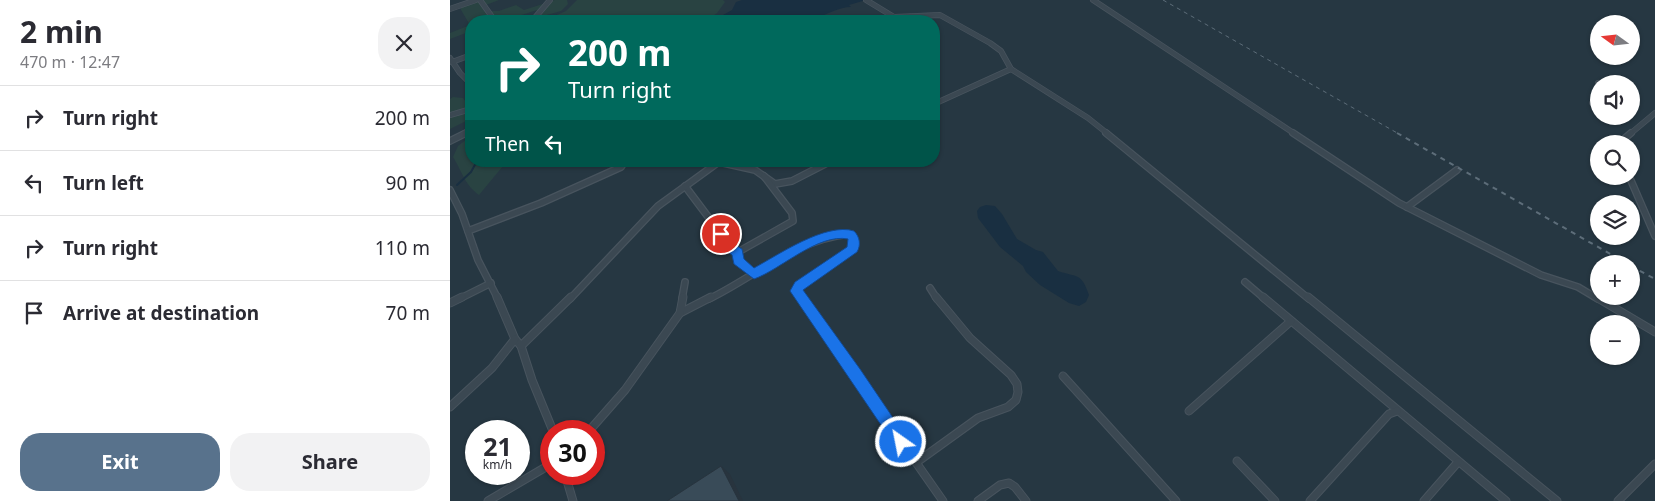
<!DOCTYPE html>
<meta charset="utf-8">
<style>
body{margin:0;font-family:"Noto Sans",sans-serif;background:#f2f2f3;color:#2b2b33;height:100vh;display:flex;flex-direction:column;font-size:19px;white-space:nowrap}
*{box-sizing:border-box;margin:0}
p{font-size:16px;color:#7c7c81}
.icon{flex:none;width:28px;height:28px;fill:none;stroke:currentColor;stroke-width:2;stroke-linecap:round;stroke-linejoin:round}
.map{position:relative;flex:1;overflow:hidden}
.drawer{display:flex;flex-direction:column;background:#fff;width:450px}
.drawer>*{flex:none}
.top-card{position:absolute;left:15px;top:15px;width:475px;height:152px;border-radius:20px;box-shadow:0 1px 4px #0004;background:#00695c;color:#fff;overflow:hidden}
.needle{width:32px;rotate:285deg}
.fabs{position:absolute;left:1140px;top:15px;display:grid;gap:10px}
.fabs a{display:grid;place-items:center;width:50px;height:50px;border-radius:50%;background:#fff;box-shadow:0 1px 4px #0004;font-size:25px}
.speed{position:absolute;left:15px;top:420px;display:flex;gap:10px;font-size:25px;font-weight:700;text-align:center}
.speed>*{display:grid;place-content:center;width:65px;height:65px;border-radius:50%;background:#fff;box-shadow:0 1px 4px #0004;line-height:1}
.speed small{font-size:12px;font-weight:400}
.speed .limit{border:8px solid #d22;background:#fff;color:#111}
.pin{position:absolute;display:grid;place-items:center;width:42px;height:42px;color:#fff;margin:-21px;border:2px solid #fff;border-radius:50%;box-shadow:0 1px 5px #0007}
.me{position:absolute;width:55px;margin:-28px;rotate:327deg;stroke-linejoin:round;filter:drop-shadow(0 0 4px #0008)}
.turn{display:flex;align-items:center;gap:18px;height:105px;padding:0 20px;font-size:22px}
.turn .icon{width:65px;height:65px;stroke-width:2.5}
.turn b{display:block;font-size:35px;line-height:42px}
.then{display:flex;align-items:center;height:48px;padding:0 20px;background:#0003;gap:10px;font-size:19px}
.round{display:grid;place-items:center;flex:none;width:52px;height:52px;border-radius:20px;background:#f2f2f3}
.headline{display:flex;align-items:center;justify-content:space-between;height:85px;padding:0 20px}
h1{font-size:30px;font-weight:700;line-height:38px}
.action{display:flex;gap:10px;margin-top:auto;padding:10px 20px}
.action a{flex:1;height:58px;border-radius:20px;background:#58728c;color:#fff;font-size:20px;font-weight:700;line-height:58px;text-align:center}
.action a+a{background:#f2f2f3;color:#2b2b33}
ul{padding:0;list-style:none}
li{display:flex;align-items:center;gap:15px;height:65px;padding:0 20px;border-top:1px solid #e1e1e2}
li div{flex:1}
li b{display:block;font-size:19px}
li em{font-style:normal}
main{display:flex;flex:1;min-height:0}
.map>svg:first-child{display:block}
.green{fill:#294342}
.water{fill:#192f41}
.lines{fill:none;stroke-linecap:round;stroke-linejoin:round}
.stream{stroke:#192f41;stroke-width:2}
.minor-far2-casing{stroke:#48545e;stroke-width:6}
.minor-far1-casing{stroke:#48545e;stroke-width:8}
.minor-casing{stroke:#48545e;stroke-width:9}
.minor-far2{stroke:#3b4852;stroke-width:4.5}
.minor-far1{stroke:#3b4852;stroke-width:5.5}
.minor{stroke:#3b4852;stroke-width:7}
.rail-far1{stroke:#5d6d79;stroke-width:1;stroke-dasharray:4 4;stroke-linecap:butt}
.rail{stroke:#5d6d79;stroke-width:2;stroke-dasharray:5 5;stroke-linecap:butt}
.shaded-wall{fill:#28343e}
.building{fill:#394b58;stroke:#28343e}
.route{fill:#1a73e8;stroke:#114b97}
</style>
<main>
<section class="drawer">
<div class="headline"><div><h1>2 min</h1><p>470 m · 12:47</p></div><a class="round"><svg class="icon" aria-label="close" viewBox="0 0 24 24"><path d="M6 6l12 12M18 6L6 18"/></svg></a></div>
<ul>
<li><svg class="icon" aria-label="right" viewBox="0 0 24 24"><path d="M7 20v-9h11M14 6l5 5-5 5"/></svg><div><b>Turn right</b></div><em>200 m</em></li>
<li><svg class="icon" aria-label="left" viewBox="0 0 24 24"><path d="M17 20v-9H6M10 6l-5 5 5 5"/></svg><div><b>Turn left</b></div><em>90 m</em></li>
<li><svg class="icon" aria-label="right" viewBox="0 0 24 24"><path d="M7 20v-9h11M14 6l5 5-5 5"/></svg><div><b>Turn right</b></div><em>110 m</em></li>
<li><svg class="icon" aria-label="arrive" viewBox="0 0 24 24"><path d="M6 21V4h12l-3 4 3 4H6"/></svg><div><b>Arrive at destination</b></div><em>70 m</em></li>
</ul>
<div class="action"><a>Exit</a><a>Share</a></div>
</section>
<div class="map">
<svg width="1205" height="501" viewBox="0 0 1205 501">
<rect width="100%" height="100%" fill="#263742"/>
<g class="green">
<polygon points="28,0 49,0 36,5 37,11 49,11 66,5 74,10 105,0 117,0 118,4 111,11 90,17 86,14 87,10 53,21 21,21 21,31 0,39 0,33 20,25 11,10 11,5"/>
<polygon points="127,0 273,0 275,2 267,13 256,21 93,21 116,11"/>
<polygon points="3,97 13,98 19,106 21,115 16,121 0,129 0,99"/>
<path d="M21 136V161H59L53 166 29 195C14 184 13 173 3 157L8 146Z"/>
</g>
<g class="water">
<path d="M292 0H416L399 5 401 7C389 7 378 14 367 18V21H361L358 19 345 21 337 18 329 21H265L274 17 273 15 282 10 286 2Z"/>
<path d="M536 205 545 206 552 214 567 239 586 250 593 252 608 271C628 278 631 272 639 295L636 302 629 306 619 303 590 285 576 272 573 266 550 247 528 218 527 211 530 207Z"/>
</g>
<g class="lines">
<polyline class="stream" points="7,185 21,172 27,161"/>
<g class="minor-far2-casing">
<g id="minor-far2">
<polyline points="30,0 45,21"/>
<polyline points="416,0 444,17"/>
<polyline points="643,0 845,134"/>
<polyline points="0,9 26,0"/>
<polyline points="82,21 100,0"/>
<polyline points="432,21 444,17 490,15 540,43 551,51 561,69 638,118 658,134"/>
<polyline points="0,58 10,73 21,84"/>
<polyline points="2,62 21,55"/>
<polyline points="1148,83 1149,85"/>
<polyline points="1142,103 1149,98"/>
<polyline points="484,104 561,69"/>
<polyline points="0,115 21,109"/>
<polyline points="13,134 21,130"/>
<polyline points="1180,134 1205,113"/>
</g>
</g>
<g class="minor-far1-casing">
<g id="minor-far1">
<polyline points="656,133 859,299"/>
<polyline points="843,133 949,203 1091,275 1128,287 1148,299"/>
<polyline points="0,141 16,133"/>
<polyline points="1168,144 1181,133"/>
<polyline points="269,162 305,170 325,184 342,181 381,161"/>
<polyline points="1179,176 1205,236"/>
<polyline points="235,186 283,250 288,252 343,221 342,213 314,176"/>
<polyline points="0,190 12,214 28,260 48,299"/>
<polyline points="957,207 1007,170"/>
<polyline points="18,231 91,203 171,167 173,164 171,161"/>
<polyline points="288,252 288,261 304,274"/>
<polyline points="795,282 815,299"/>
<polyline points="480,288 487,299"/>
<polyline points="9,299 41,283"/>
<polyline points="120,299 208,206 270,161"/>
<polyline points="232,299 235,282"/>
<path d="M259 299C306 276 346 239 400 234L404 238 403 249 350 285 346 291 351 299"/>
</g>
</g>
<g class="minor-casing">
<g id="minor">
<polyline points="47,297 65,339 71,346 82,380 103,431"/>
<polyline points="350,297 493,501"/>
<polyline points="813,297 1056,501"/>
<polyline points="858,297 1107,501"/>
<polyline points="1146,297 1205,332"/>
<polyline points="0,303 12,297"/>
<polyline points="230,313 261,297"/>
<polyline points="71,346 121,297"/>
<polyline points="613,376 726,501"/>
<polyline points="0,407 42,368 65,339"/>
<polyline points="739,411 841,321"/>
<polyline points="139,431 175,390 230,313 233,297"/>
<polyline points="787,461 825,501"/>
<polyline points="467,462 528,418 558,407 566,400 568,392 567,384 561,375 520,338 486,297"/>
<polyline points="115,474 123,501"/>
<polyline points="38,501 101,464"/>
<polyline points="528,501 550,485 559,483 565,487 576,501"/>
<polyline points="860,501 939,414 947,411"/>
<polyline points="974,501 1008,462"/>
<polyline points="1168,501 1205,464"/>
</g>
</g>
<use href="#minor-far2" class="minor-far2"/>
<use href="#minor-far1" class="minor-far1"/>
<use href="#minor" class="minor"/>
<polyline class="rail-far1" points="713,0 949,134"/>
<g class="rail">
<polyline points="947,133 1178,264"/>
<polyline points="1181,266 1205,279"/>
</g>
</g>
<polygon class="shaded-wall" points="271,466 280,474 293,501 289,501"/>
<polygon class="building" points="271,466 289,501 217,501"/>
<path class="route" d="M271 230C281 233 283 245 292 249L294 259 304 268C328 255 376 222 404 231 410 237 411 245 407 252L353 290 410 369 456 437 458 442 456 447 451 449 446 447 340 291 345 282 397 247 398 239C368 233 330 270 304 279L284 264 282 255 279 253 266 234Z"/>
</svg>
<div class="fabs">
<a><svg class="needle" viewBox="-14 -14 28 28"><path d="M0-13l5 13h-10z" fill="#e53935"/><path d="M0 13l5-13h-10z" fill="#7c7c81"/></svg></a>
<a><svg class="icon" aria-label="sound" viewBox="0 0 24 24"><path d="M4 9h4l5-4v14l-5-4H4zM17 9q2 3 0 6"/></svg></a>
<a><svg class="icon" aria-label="search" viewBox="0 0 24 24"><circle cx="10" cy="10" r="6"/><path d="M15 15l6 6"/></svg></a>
<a><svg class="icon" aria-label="layers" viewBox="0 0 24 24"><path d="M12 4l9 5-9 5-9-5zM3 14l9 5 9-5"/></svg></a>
<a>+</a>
<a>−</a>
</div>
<div class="speed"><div>21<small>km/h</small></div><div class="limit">30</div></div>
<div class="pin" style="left:271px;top:234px;background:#d93025"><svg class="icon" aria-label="arrive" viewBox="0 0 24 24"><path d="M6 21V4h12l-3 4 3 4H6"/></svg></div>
<svg class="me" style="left:451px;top:442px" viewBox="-20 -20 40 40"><circle r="17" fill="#1a73e8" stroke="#fff" stroke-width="3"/><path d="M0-11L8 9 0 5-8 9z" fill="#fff"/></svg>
<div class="top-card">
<div class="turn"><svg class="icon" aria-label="right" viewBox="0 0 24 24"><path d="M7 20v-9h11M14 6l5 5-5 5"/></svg><div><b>200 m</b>Turn right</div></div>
<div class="then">Then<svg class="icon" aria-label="left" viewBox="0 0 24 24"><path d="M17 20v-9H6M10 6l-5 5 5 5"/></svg></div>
</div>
</div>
</main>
